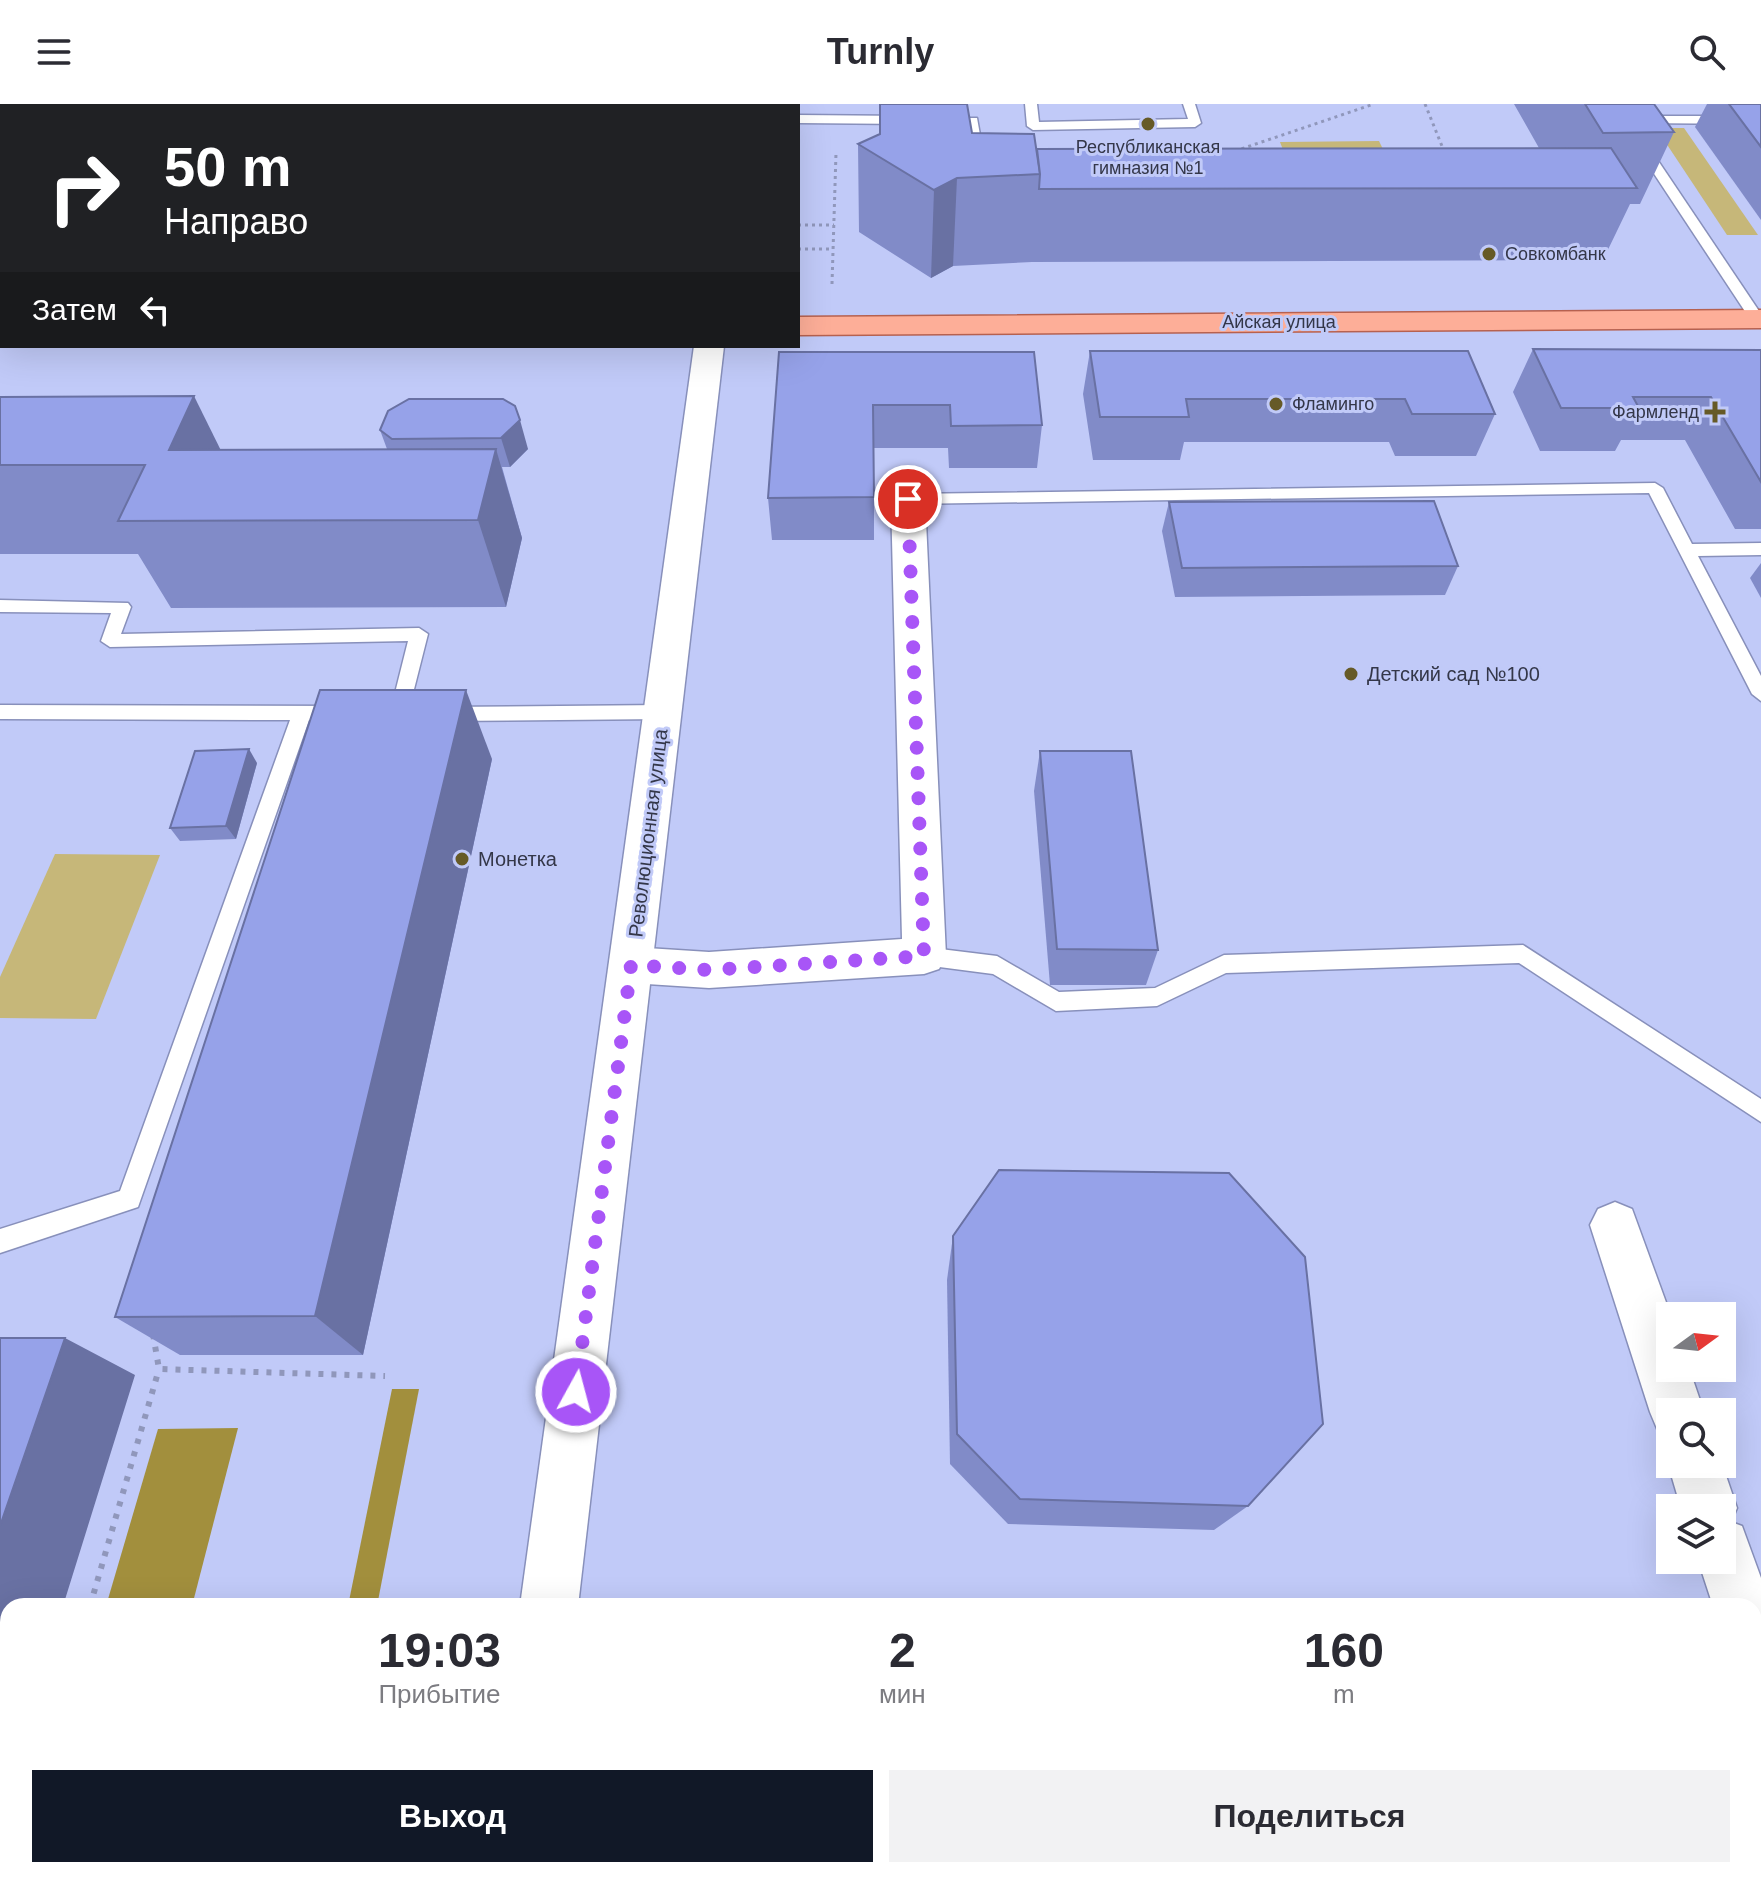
<!DOCTYPE html>
<html lang="ru">
<meta charset="utf-8">
<style>
body{margin:0;font-family:Arial,sans-serif;background:#f2f2f3;color:#2b2b33;height:100vh;display:flex;flex-direction:column;font-size:30px;white-space:nowrap}
*{box-sizing:border-box;margin:0}
p{font-size:26px;color:#7c7c81}
.icon{flex:none;width:44px;height:44px;fill:none;stroke:currentColor;stroke-width:2;stroke-linecap:round;stroke-linejoin:round}
.map{position:relative;flex:1;overflow:hidden}
.sheet{position:absolute;left:0px;top:1494px;width:1762px;height:280px;display:flex;flex-direction:column;background:#fff;border-radius:24px 24px 0 0;box-shadow:0 8px 32px #0002}
.sheet>*{flex:none}
.guide{position:absolute;left:0px;top:0px;width:800px;height:244px;box-shadow:0 8px 32px #0002;background:#202124;color:#fff;overflow:hidden}
.needle{width:52px;rotate:75deg}
.tools{position:absolute;left:1656px;top:1198px;display:grid;gap:16px}
.tools a{display:grid;place-items:center;width:80px;height:80px;border-radius:0px;background:#fff;box-shadow:0 8px 32px #0002;font-size:40px}
.pin{position:absolute;display:grid;place-items:center;width:68px;height:68px;color:#fff;margin:-34px;border:4px solid #fff;border-radius:50%;box-shadow:0 2px 8px #0007}
.me{position:absolute;width:88px;margin:-44px;rotate:7deg;stroke-linejoin:round;filter:drop-shadow(0 0 6px #0008)}
.turn{display:flex;align-items:center;gap:28px;height:168px;padding:0 32px;font-size:36px}
.turn .icon{width:104px;height:104px;stroke-width:2.5}
.turn b{display:block;font-size:56px;line-height:68px}
.then{display:flex;align-items:center;height:76px;padding:0 32px;background:#0003;gap:16px;font-size:30px}
.eta{display:flex;justify-content:space-evenly;align-items:center;height:136px;text-align:center}
.eta b{font-size:48px;font-weight:700;line-height:56px}
.button{display:flex;gap:16px;margin-top:auto;padding:16px 32px}
.button a{flex:1;height:92px;border-radius:0px;background:#111827;color:#fff;font-size:32px;font-weight:700;line-height:92px;text-align:center}
.button a+a{background:#f2f2f3;color:#2b2b33}
header{display:flex;justify-content:space-between;align-items:center;height:104px;padding:0 32px;background:#fff;font-size:36px;font-weight:700}
.map>svg:first-child{display:block}
.green{fill:#c6b779}
.forest{fill:#a28f3d}
.lines{fill:none;stroke-linecap:round;stroke-linejoin:round}
.service-casing{stroke:#8890bb;stroke-width:3}
.minor-casing{stroke:#8890bb;stroke-width:3}
.secondary-casing{stroke:#8890bb;stroke-width:3}
.primary-casing{stroke:#b66150;stroke-width:3}
.path-far1{stroke:#9097bb;stroke-width:3;stroke-dasharray:3 4;stroke-linecap:butt}
.path{stroke:#9097bb;stroke-width:6;stroke-dasharray:5 8;stroke-linecap:butt}
.service{fill:#fff;fill-rule:evenodd}
.minor{fill:#fff;fill-rule:evenodd}
.secondary{fill:#fff;fill-rule:evenodd}
.primary{fill:#fdae98;fill-rule:evenodd}
.wall{fill:#818bc8}
.shaded-wall{fill:#6971a3}
.building{fill:#96a2e9;stroke:#6971a3;stroke-width:2}
.route{stroke:#a855f7;stroke-width:14;stroke-dasharray:0 25.2}
.poi-dot{fill:#665a27;stroke:#c1caf8;stroke-width:3}
.labels{text-anchor:middle;stroke-width:6;stroke-linejoin:round;paint-order:stroke}
.far-poi-label{font-size:18px;fill:#343749;stroke:#c1caf8;text-anchor:start}
.far-street-label{font-size:18px;fill:#343749;stroke:#c1caf8}
.poi-label{font-size:20px;fill:#343749;stroke:#c1caf8;text-anchor:start}
.street-label{font-size:20px;fill:#343749;stroke:#c1caf8}
</style>
<header><svg class="icon" aria-label="menu" viewBox="0 0 24 24"><path d="M4 6h16M4 12h16M4 18h16"/></svg>Turnly<svg class="icon" aria-label="search" viewBox="0 0 24 24"><circle cx="10" cy="10" r="6"/><path d="M15 15l6 6"/></svg></header>
<div class="map">
<svg width="1761" height="1774" viewBox="0 0 1761 1774">
<rect width="100%" height="100%" fill="#c1caf8"/>
<g class="green">
<polygon points="1656,24 1684,24 1758,131 1727,131"/>
<polygon points="1379,37 1392,64 1290,64 1280,38"/>
<polygon points="55,750 160,751 96,915 0,914 0,873"/>
</g>
<g class="forest">
<polygon points="392,1285 419,1285 377,1502 348,1502"/>
<polygon points="238,1324 192,1502 106,1502 158,1325"/>
</g>
<g class="lines">
<g class="service-casing">
<g id="service">
<polygon points="279,0 293,0 278,2"/>
<polygon points="1025,0 1037,0 1039,18 1188,15 1183,0 1195,0 1201,19 1195,23 1033,26 1027,22"/>
<polygon points="1608,0 1620,0 1761,210 1761,218 1752,218"/>
<polygon points="798,11 909,12 915,16 909,20 798,19"/>
<polygon points="1638,12 1761,12 1761,20 1634,19 1632,16"/>
<polygon points="939,14 977,14 985,59 974,56 967,21 943,21 937,17"/>
<rect x="0" y="86" width="2" height="8"/>
<polygon points="1655,379 1663,384 1692,440 1761,439 1761,451 1698,452 1761,572 1761,597 1752,590 1649,389 908,400 900,395 908,390"/>
<polygon points="0,496 128,499 131,503 121,530 419,524 428,530 408,609 399,616 390,609 408,537 110,543 101,537 111,509 0,508"/>
<polygon points="0,601 343,602 352,609 343,616 309,616 138,1103 0,1149 0,1125 120,1087 290,616 0,615"/>
<polygon points="663,601 672,608 663,615 445,617 436,610 445,603"/>
<polygon points="1523,841 1761,995 1761,1018 1519,859 1226,869 1157,902 1056,907 993,870 924,861 916,858 913,852 916,846 924,843 997,852 1059,888 1155,884 1224,851"/>
</g>
</g>
<g class="minor-casing">
<g id="minor">
<polygon points="908,384 920,388 925,395 946,852 939,865 924,870 709,884 631,879 616,874 609,861 616,848 631,843 709,848 902,835 891,395 896,388"/>
<polygon points="1615,1098 1632,1105 1671,1212 1670,1264 1689,1264 1704,1308 1670,1308 1670,1332 1658,1327 1650,1308 1590,1121 1598,1105"/>
<polygon points="1670,1355 1670,1360 1722,1360 1737,1404 1731,1418 1742,1422 1761,1474 1761,1588 1754,1586 1754,1502 1713,1502 1698,1456 1722,1456 1722,1404 1681,1404 1668,1360"/>
</g>
</g>
<g class="secondary-casing">
<g id="secondary">
<rect x="728" y="0" width="24" height="2"/>
<polygon points="694,242 724,242 578,1502 520,1502"/>
<polygon points="483,1766 547,1766 546,1774 482,1774"/>
</g>
</g>
<g class="primary-casing">
<g id="primary">
<polygon points="1761,206 1761,224 798,231 798,213"/>
<rect x="0" y="219" width="2" height="18"/>
</g>
</g>
<g class="path-far1">
<polyline points="1425,0 1444,47"/>
<polyline points="1235,47 1374,0"/>
<polyline points="798,121 834,121"/>
<polyline points="798,145 832,145"/>
<polyline points="832,180 836,49"/>
</g>
<g class="path">
<polyline points="153,1230 159,1265 385,1272"/>
<polyline points="90,1502 159,1265"/>
</g>
<use href="#service" class="service"/>
<use href="#minor" class="minor"/>
<use href="#secondary" class="secondary"/>
<use href="#primary" class="primary"/>
</g>
<g class="wall">
<polygon points="0,0 203,0 204,2 2,2 2,72 0,72"/>
<rect x="541" y="0" width="87" height="2"/>
<polygon points="1514,0 1654,0 1674,28 1640,100 1630,100 1603,156 1032,158 953,162 931,174 859,128 858,40 972,29 1037,45 1539,44"/>
<polygon points="1707,0 1761,0 1761,116 1695,23"/>
<polygon points="1533,245 1761,246 1761,425 1735,425 1685,336 1621,336 1615,347 1540,347 1513,288"/>
<polygon points="1090,247 1468,247 1495,310 1476,352 1395,352 1389,338 1184,338 1180,356 1093,356 1083,290"/>
<polygon points="779,248 1042,321 1037,364 949,364 948,344 874,344 874,436 772,436 768,394"/>
<polygon points="0,293 221,346 387,345 380,326 409,295 528,345 510,363 502,363 522,434 506,503 171,504 138,450 0,450"/>
<polygon points="1169,398 1458,462 1445,491 1175,493 1162,427"/>
<polygon points="1761,459 1761,494 1750,474"/>
<polygon points="1040,647 1158,846 1146,881 1050,881 1034,687"/>
<polygon points="492,655 363,1251 180,1251 115,1213"/>
<polygon points="257,659 236,735 180,737 170,724"/>
<polygon points="953,1132 1248,1402 1214,1426 1008,1420 950,1360 947,1176"/>
<polygon points="1403,1766 1761,1768 1761,1774 1404,1774"/>
</g>
<g class="shaded-wall">
<polygon points="167,0 203,0 204,2 168,2"/>
<polygon points="957,74 953,162 931,174 934,86"/>
<polygon points="194,292 238,381 169,346"/>
<polygon points="520,316 528,345 510,363 501,334"/>
<polygon points="496,345 522,434 506,503 478,416"/>
<polygon points="466,586 492,655 363,1251 315,1212"/>
<polygon points="249,645 257,659 236,735 226,722"/>
<polygon points="65,1234 135,1271 63,1502 8,1502 8,1766 52,1766 50,1774 0,1774 0,1422"/>
</g>
<g class="building">
<polygon points="328,0 499,0 499,2 327,2"/>
<polygon points="603,0 623,0 622,2 603,2"/>
<polygon points="880,0 967,0 972,29 1034,30 1040,70 957,74 934,86 858,40 880,30"/>
<polygon points="1585,0 1654,0 1674,28 1603,29"/>
<polygon points="1729,0 1761,0 1761,43"/>
<polygon points="1611,44 1637,84 1039,85 1040,70 1037,45"/>
<polygon points="1533,245 1761,246 1761,378 1711,293 1633,293 1639,304 1561,304"/>
<polygon points="1090,247 1468,247 1495,310 1412,310 1405,295 1186,295 1189,313 1100,313"/>
<polygon points="779,248 1034,248 1042,321 951,322 950,301 873,301 874,393 768,394"/>
<polygon points="194,292 169,346 496,345 478,416 118,417 145,361 0,361 0,293"/>
<polygon points="409,295 503,295 515,302 520,316 501,334 392,335 380,326 388,307"/>
<polygon points="1434,397 1458,462 1182,464 1169,398"/>
<polygon points="320,586 466,586 315,1212 115,1213"/>
<polygon points="249,645 226,722 170,724 195,647"/>
<polygon points="1040,647 1131,647 1158,846 1057,845"/>
<polygon points="999,1066 1229,1069 1305,1153 1323,1320 1248,1402 1020,1395 957,1330 953,1132"/>
<polygon points="0,1234 65,1234 0,1422"/>
</g>
<g class="lines">
<polyline class="route" points="576,1288 631,861 709,866 924,852 908,395"/>
</g>
<g class="poi-dot">
<circle cx="1148" cy="20" r="8"/>
<circle cx="1489" cy="150" r="8"/>
<circle cx="1276" cy="300" r="8"/>
<path d="M1711 296h8v8h8v8h-8v8h-8v-8h-8v-8h8z"/>
<circle cx="1351" cy="570" r="8"/>
<circle cx="462" cy="755" r="8"/>
</g>
<g class="labels">
<g class="far-poi-label">
<text x="1148" y="49" text-anchor="middle">Республиканская<tspan x="1148" dy="21">гимназия №1</tspan></text>
<text x="1505" y="156">Совкомбанк</text>
<text x="1292" y="306">Фламинго</text>
<text x="1699" y="314" text-anchor="end">Фармленд</text>
</g>
<g class="far-street-label">
<text x="1279" y="224">Айская улица</text>
</g>
<g class="poi-label">
<text x="1367" y="577">Детский сад №100</text>
<text x="478" y="762">Монетка</text>
</g>
<g class="street-label">
<text transform="translate(648 729) rotate(-83)" y="7">Революционная улица</text>
</g>
</g>
</svg>
<div class="tools">
<a><svg class="needle" viewBox="-14 -14 28 28"><path d="M0-13l5 13h-10z" fill="#e53935"/><path d="M0 13l5-13h-10z" fill="#7c7c81"/></svg></a>
<a><svg class="icon" aria-label="search" viewBox="0 0 24 24"><circle cx="10" cy="10" r="6"/><path d="M15 15l6 6"/></svg></a>
<a><svg class="icon" aria-label="layers" viewBox="0 0 24 24"><path d="M12 4l9 5-9 5-9-5zM3 14l9 5 9-5"/></svg></a>
</div>
<div class="pin" style="left:908px;top:395px;background:#d93025"><svg class="icon" aria-label="arrive" viewBox="0 0 24 24"><path d="M6 21V4h12l-3 4 3 4H6"/></svg></div>
<svg class="me" style="left:576px;top:1288px" viewBox="-20 -20 40 40"><circle r="17" fill="#a855f7" stroke="#fff" stroke-width="3"/><path d="M0-11L8 9 0 5-8 9z" fill="#fff"/></svg>
<div class="guide">
<div class="turn"><svg class="icon" aria-label="right" viewBox="0 0 24 24"><path d="M7 20v-9h11M14 6l5 5-5 5"/></svg><div><b>50 m</b>Направо</div></div>
<div class="then">Затем<svg class="icon" aria-label="left" viewBox="0 0 24 24"><path d="M17 20v-9H6M10 6l-5 5 5 5"/></svg></div>
</div>
<section class="sheet">
<div class="eta">
<div><b>19:03</b><p>Прибытие</p></div>
<div><b>2</b><p>мин</p></div>
<div><b>160</b><p>m</p></div>
</div>
<div class="button"><a>Выход</a><a>Поделиться</a></div>
</section>
</div>
